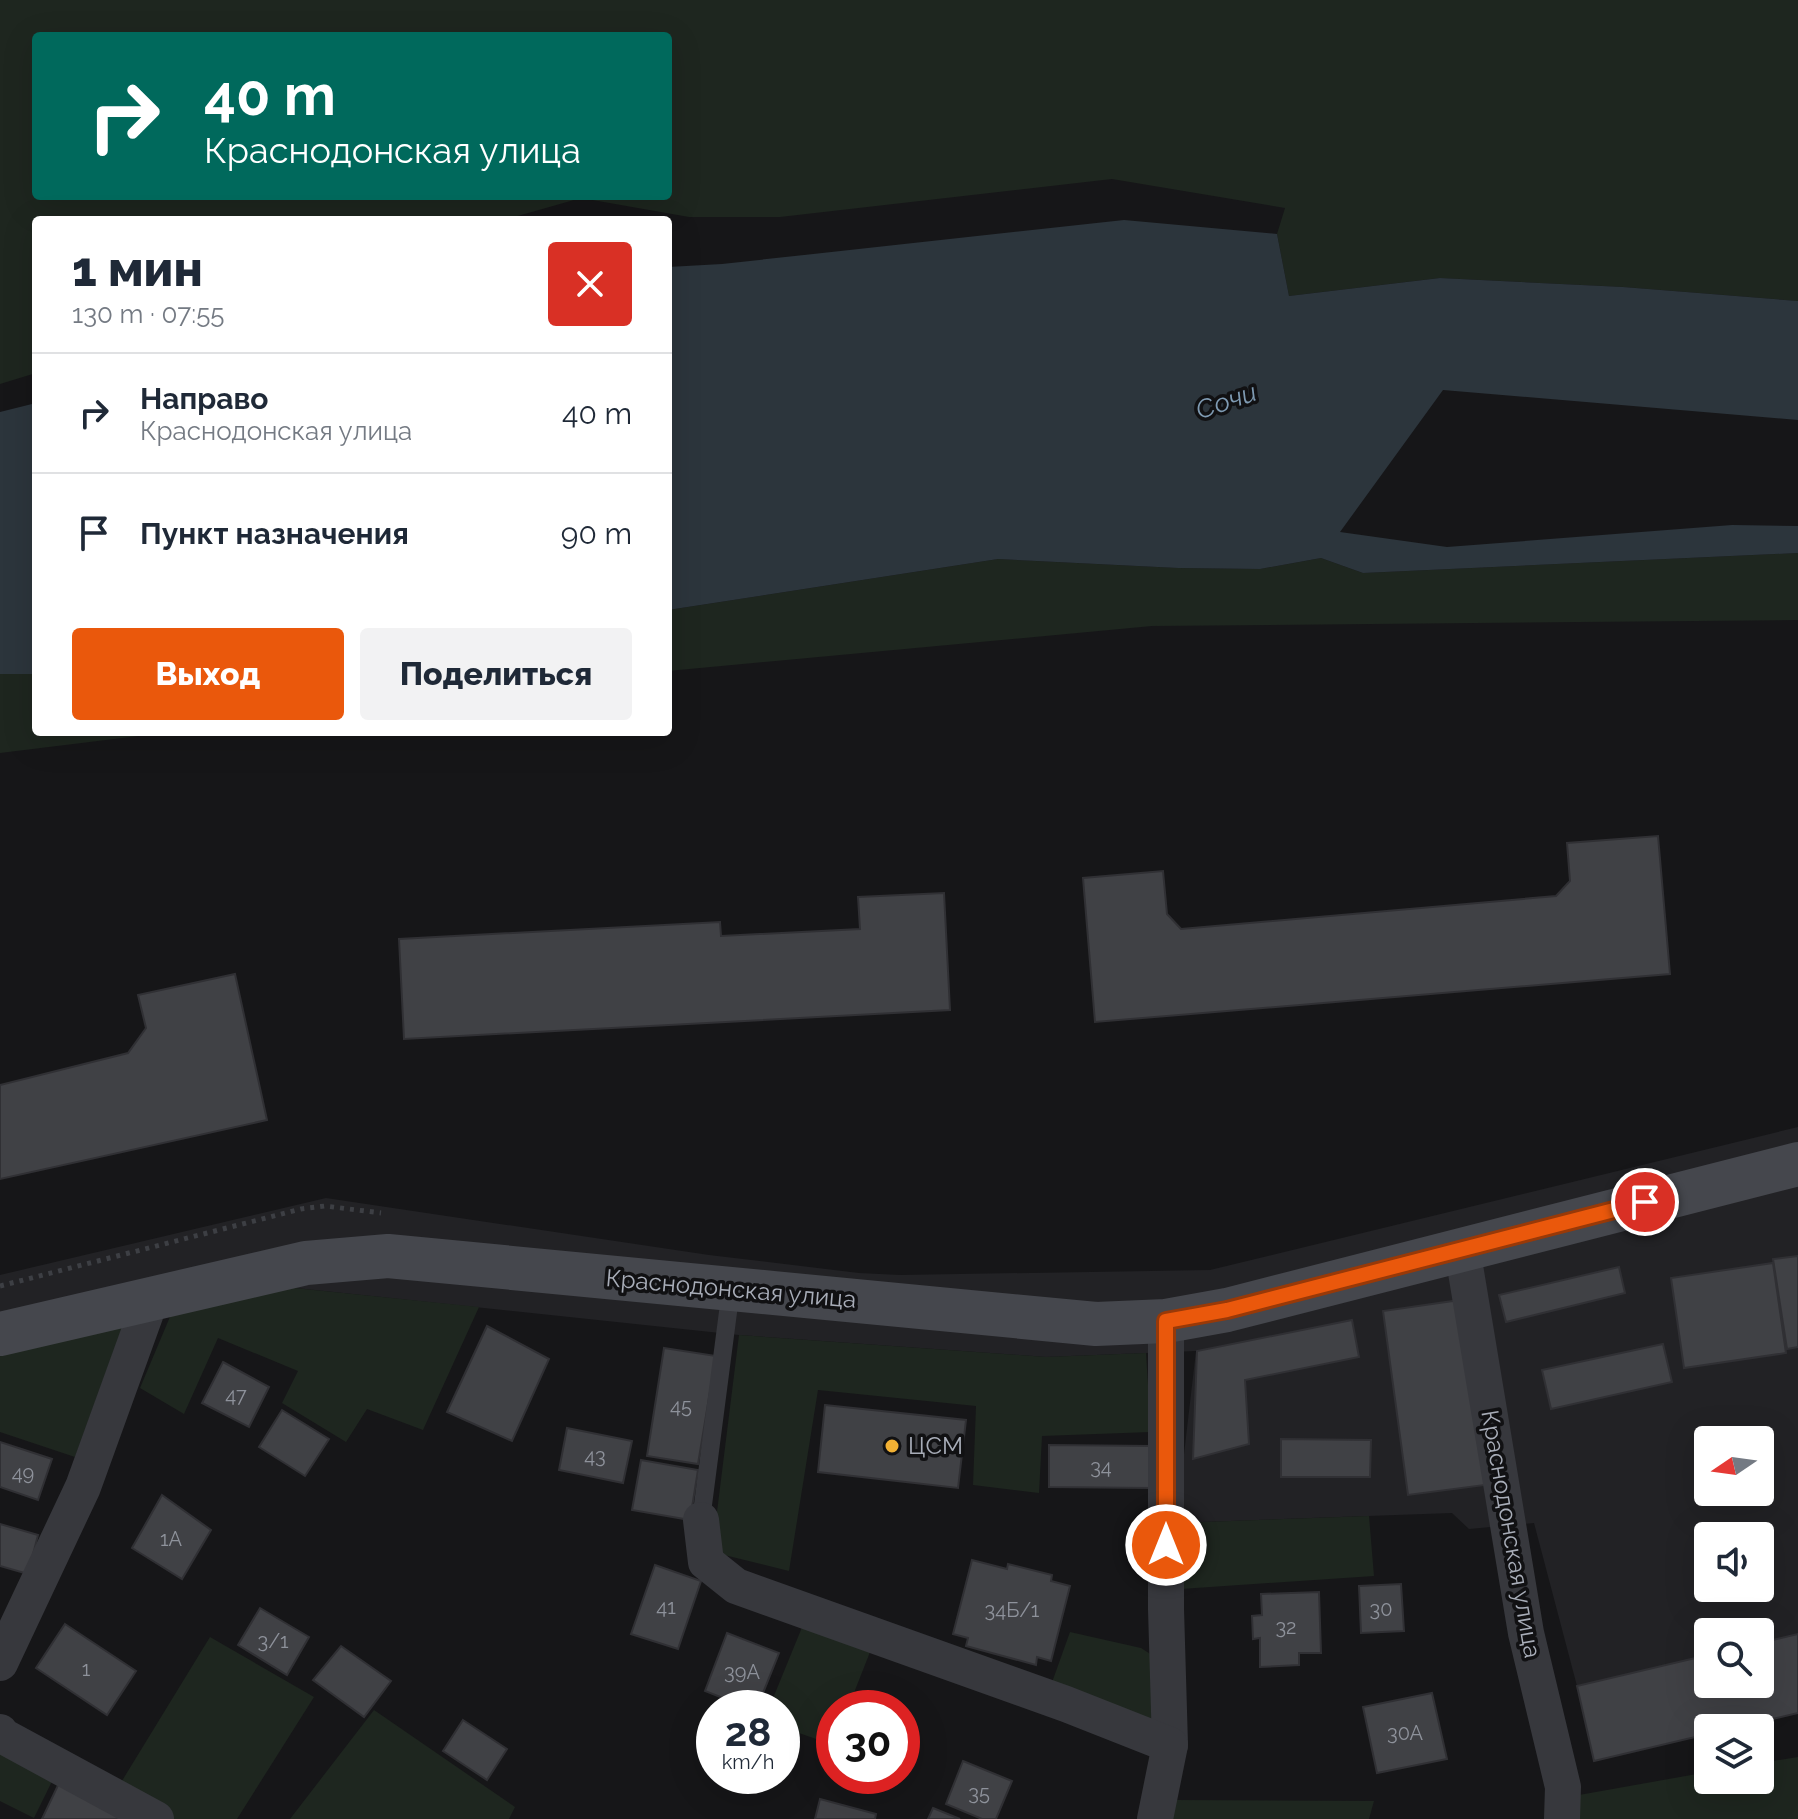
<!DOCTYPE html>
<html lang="ru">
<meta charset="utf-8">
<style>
body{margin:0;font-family:Raleway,sans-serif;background:#f2f2f3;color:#1f2937;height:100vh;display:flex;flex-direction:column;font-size:30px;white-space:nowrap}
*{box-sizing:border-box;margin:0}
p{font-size:26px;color:#747a83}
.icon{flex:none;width:44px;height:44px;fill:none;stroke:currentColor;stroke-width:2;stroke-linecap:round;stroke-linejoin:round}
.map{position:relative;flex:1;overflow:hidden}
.sheet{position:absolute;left:32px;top:216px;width:640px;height:520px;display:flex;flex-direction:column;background:#fff;border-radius:8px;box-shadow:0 8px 32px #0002}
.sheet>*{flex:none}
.banner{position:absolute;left:32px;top:32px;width:640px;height:168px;border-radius:8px;box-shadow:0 8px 32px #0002;background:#00695c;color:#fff;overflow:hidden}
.needle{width:52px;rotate:257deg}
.fabs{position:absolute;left:1694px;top:1426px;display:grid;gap:16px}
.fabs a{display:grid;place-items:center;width:80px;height:80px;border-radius:8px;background:#fff;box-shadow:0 8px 32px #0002;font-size:40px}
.speed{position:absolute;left:696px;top:1690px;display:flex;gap:16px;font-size:40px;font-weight:700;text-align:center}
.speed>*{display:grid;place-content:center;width:104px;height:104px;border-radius:50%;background:#fff;box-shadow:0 8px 32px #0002;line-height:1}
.speed small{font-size:20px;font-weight:400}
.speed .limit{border:12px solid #d22;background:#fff;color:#111}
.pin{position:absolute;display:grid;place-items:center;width:68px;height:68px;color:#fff;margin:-34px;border:4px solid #fff;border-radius:50%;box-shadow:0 2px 8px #0007}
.me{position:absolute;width:88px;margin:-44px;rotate:0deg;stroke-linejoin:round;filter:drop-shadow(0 0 6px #0008)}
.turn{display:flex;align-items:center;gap:28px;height:168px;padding:0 40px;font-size:36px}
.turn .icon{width:104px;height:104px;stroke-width:2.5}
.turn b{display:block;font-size:56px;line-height:68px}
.round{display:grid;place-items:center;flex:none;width:84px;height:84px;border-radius:8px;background:#f2f2f3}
.head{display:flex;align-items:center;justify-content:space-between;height:136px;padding:0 40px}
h1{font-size:48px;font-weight:800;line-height:60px}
.cta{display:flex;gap:16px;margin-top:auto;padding:16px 40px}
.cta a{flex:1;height:92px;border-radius:8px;background:#ea580c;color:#fff;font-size:32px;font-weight:800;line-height:92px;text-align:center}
.cta a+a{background:#f2f2f3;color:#1f2937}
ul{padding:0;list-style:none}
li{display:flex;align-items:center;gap:24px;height:120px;padding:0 40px;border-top:2px solid #e0e1e3}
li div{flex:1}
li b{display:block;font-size:30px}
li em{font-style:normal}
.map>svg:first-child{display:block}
.built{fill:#222225;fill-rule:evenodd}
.green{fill:#1e261f;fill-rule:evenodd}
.water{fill:#2c353c}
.building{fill:#404145;stroke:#303034;stroke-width:2}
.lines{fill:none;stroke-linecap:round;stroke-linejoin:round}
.path{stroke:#3d3f44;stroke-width:5;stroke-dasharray:4 6;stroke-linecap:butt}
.lane{stroke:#37383d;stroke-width:18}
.street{stroke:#37383d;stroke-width:36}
.secondary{stroke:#45474d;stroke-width:44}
.route-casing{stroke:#983908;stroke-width:20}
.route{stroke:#ea580c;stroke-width:14}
.poi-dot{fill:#f2b134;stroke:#111113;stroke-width:3}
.labels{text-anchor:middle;stroke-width:7;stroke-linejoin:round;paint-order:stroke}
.number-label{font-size:20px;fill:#8e929b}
.street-label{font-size:24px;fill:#a8adb8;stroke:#111113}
.poi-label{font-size:24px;fill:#a8adb8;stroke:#111113;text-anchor:start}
.water-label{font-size:26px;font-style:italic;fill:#7f9bb3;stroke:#111113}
</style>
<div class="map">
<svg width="1798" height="1819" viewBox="0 0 1798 1819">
<rect width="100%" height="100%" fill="#161618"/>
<path class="built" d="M1798 1127V1635L1760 1644V1632H1708V1656L1577 1686 1534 1523 1469 1529 1452 1513 1176 1523 1196 1351 1046 1357 739 1335 286 1287 0 1355V1275L326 1198 709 1255 859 1273 900 1275 1210 1270ZM1708 1440H1760V1492H1708ZM1708 1536H1760V1588H1708Z"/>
<g class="green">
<path d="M0 0H1798V301L1623 287 1440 278 1289 296 1277 234 1285 208 1112 179 780 217H689L581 198 504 220H36V373L0 384ZM36 36H668V196H36Z"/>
<polygon points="1798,553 1798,620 1152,626 668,671 668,610 998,559 1178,568 1260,569 1321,558 1363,573"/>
<polygon points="0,674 36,674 36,732 171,732 0,753"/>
<polygon points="285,1287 479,1307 423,1430 367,1409 346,1442 282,1403 298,1371 218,1338 184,1414 140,1388 172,1312"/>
<polygon points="123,1325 75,1457 0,1432 0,1355"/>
<polygon points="739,1335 1046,1357 1146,1353 1151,1432 1042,1436 1039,1493 973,1485 976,1406 818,1390 789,1571 712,1552"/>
<polygon points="1369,1516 1374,1576 1181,1589 1176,1523"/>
<polygon points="805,1620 872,1647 848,1708 834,1708 833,1745 782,1727 782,1708 769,1708"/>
<polygon points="1070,1632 1141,1648 1158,1659 1154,1728 1050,1688"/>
<polygon points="210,1637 314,1697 237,1819 165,1819 117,1789"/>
<polygon points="374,1710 515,1807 509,1819 290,1819"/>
<polygon points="0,1742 57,1771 34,1818 0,1801"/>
<polygon points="1798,1757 1798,1819 1574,1819 1579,1795 1708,1772 1708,1780 1760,1780 1760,1763"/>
<polygon points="1174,1800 1374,1801 1369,1819 1170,1819"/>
</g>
<g class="water">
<polygon points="1124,220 1277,234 1289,296 1440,278 1623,287 1798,301 1798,420 1443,390 1340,532 1447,547 1732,525 1798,526 1798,553 1363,573 1321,558 1260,569 1178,568 998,559 668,610 668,267 722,264"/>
<polygon points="36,403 36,674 0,674 0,412"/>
</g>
<g class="building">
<polygon points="1658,836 1670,974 1095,1022 1083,878 1163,871 1167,914 1181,929 1556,896 1570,881 1567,843"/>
<polygon points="944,893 950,1010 404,1039 399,939 720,922 721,936 860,929 858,897"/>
<polygon points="235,974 267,1120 0,1179 0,1085 128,1053 146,1028 138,995"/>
<polygon points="1798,1256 1798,1347 1787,1349 1773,1259"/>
<polygon points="1773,1263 1786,1353 1684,1368 1671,1278"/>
<polygon points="1619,1267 1625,1293 1506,1322 1499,1295"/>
<polygon points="1460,1300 1485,1485 1408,1495 1383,1311"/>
<polygon points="1352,1320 1359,1357 1245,1380 1249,1444 1193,1459 1197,1351"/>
<polygon points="487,1326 549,1359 512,1441 447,1412"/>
<polygon points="1663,1344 1672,1382 1551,1409 1542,1370"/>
<polygon points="664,1348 716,1356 698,1464 647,1456"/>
<polygon points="223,1362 269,1387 249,1427 202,1403"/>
<polygon points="825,1405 966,1420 958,1488 818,1472"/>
<polygon points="282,1410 329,1439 305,1476 259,1447"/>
<polygon points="567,1428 632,1441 623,1483 559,1470"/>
<polygon points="1281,1439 1371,1440 1370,1477 1281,1477"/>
<polygon points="0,1442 52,1459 38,1500 0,1487"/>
<polygon points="1049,1445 1153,1446 1152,1488 1049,1487"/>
<polygon points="641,1460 698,1470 690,1520 632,1510"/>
<polygon points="162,1495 211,1530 182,1579 132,1548"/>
<polygon points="0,1524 38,1535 28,1574 0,1566"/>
<polygon points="972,1560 1007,1569 1008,1564 1052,1575 1051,1581 1070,1586 1051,1661 1037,1657 1036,1665 966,1646 968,1638 953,1634"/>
<polygon points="655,1565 701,1581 678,1649 631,1634"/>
<polygon points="1401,1584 1404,1631 1361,1633 1359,1586"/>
<polygon points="1319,1592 1321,1653 1299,1653 1299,1665 1260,1667 1260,1638 1253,1639 1252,1616 1262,1615 1261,1594"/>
<polygon points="260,1608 309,1637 287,1675 238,1645"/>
<polygon points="65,1624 136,1671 107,1715 36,1668"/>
<polygon points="727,1633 779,1653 757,1708 748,1708 705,1691"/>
<polygon points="1798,1634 1798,1713 1734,1728 1708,1728 1708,1734 1594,1761 1577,1686 1708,1655 1708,1684 1760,1684 1760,1643"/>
<polygon points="341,1646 391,1681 364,1717 313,1680"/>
<polygon points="1432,1693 1447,1759 1377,1773 1363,1707"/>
<polygon points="463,1720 507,1749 487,1780 443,1751"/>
<polygon points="963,1761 1012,1781 996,1819 982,1819 946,1804"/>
<polygon points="61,1779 125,1819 42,1819"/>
<polygon points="820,1799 876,1814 875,1819 815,1819"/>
<polygon points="933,1808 960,1819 928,1819"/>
</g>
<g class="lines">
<polyline class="path" points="0,1286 301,1209 325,1206 381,1213"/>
<polyline class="lane" points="701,1520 731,1289"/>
<g class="street">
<polyline points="1462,1248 1526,1633 1563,1787 1562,1819"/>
<polyline points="1166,1321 1166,1609 1170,1745"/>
<polyline points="701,1520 706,1562 736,1586 1066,1704 1170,1745 1155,1819"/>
<polyline points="0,1663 83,1487 151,1299"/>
<polyline points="0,1732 3,1736 156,1819"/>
</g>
<polyline class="secondary" points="0,1334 306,1263 388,1256 1096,1324 1166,1321 1227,1310 1798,1164"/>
</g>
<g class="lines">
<g class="route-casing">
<polyline id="route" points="1166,1545 1166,1321 1227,1310 1645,1202"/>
</g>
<use href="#route" class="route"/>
</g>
<circle class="poi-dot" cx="892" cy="1446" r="8"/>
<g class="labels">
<g class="number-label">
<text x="236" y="1402">47</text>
<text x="681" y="1413">45</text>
<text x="595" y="1463">43</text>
<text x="1101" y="1474">34</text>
<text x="23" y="1480">49</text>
<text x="171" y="1546">1А</text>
<text x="666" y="1614">41</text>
<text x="1381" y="1616">30</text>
<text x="1012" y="1617">34Б/1</text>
<text x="1286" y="1634">32</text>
<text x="273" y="1648">3/1</text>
<text x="86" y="1676">1</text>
<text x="742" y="1679">39А</text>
<text x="1405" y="1740">30А</text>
<text x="979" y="1800">35</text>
</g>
<g class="street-label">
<text transform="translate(731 1289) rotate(5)" y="8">Краснодонская улица</text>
<text transform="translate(1511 1534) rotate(80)" y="8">Краснодонская улица</text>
</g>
<g class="poi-label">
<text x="908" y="1454">ЦСМ</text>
</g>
<g class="water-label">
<text transform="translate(1226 401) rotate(-19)" y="9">Сочи</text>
</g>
</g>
</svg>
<div class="fabs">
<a><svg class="needle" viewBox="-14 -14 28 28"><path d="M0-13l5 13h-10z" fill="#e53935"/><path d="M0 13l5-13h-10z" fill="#747a83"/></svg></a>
<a><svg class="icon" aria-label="sound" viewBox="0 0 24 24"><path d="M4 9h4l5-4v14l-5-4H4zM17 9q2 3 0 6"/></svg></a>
<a><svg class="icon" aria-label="search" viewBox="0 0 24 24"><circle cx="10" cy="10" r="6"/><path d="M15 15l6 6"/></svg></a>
<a><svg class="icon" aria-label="layers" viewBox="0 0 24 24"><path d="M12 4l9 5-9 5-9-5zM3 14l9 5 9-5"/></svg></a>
</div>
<div class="speed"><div>28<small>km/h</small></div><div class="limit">30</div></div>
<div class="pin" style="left:1645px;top:1202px;background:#d93025"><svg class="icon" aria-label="arrive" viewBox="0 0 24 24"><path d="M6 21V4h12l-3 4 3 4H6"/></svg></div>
<svg class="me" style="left:1166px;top:1545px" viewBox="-20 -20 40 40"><circle r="17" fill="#ea580c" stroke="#fff" stroke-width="3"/><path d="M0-11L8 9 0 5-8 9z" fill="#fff"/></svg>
<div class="banner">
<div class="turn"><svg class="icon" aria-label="right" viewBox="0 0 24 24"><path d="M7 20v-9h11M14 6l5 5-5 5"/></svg><div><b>40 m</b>Краснодонская улица</div></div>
</div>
<section class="sheet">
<div class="head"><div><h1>1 мин</h1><p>130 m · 07:55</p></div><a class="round" style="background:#d93025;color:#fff"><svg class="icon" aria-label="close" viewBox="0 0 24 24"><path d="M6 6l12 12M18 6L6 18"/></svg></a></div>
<ul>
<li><svg class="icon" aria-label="right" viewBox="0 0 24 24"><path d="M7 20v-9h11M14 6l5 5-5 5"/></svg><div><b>Направо</b><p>Краснодонская улица</p></div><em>40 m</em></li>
<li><svg class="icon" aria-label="arrive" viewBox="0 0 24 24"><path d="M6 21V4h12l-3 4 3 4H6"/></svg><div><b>Пункт назначения</b></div><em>90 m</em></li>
</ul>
<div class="cta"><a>Выход</a><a>Поделиться</a></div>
</section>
</div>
